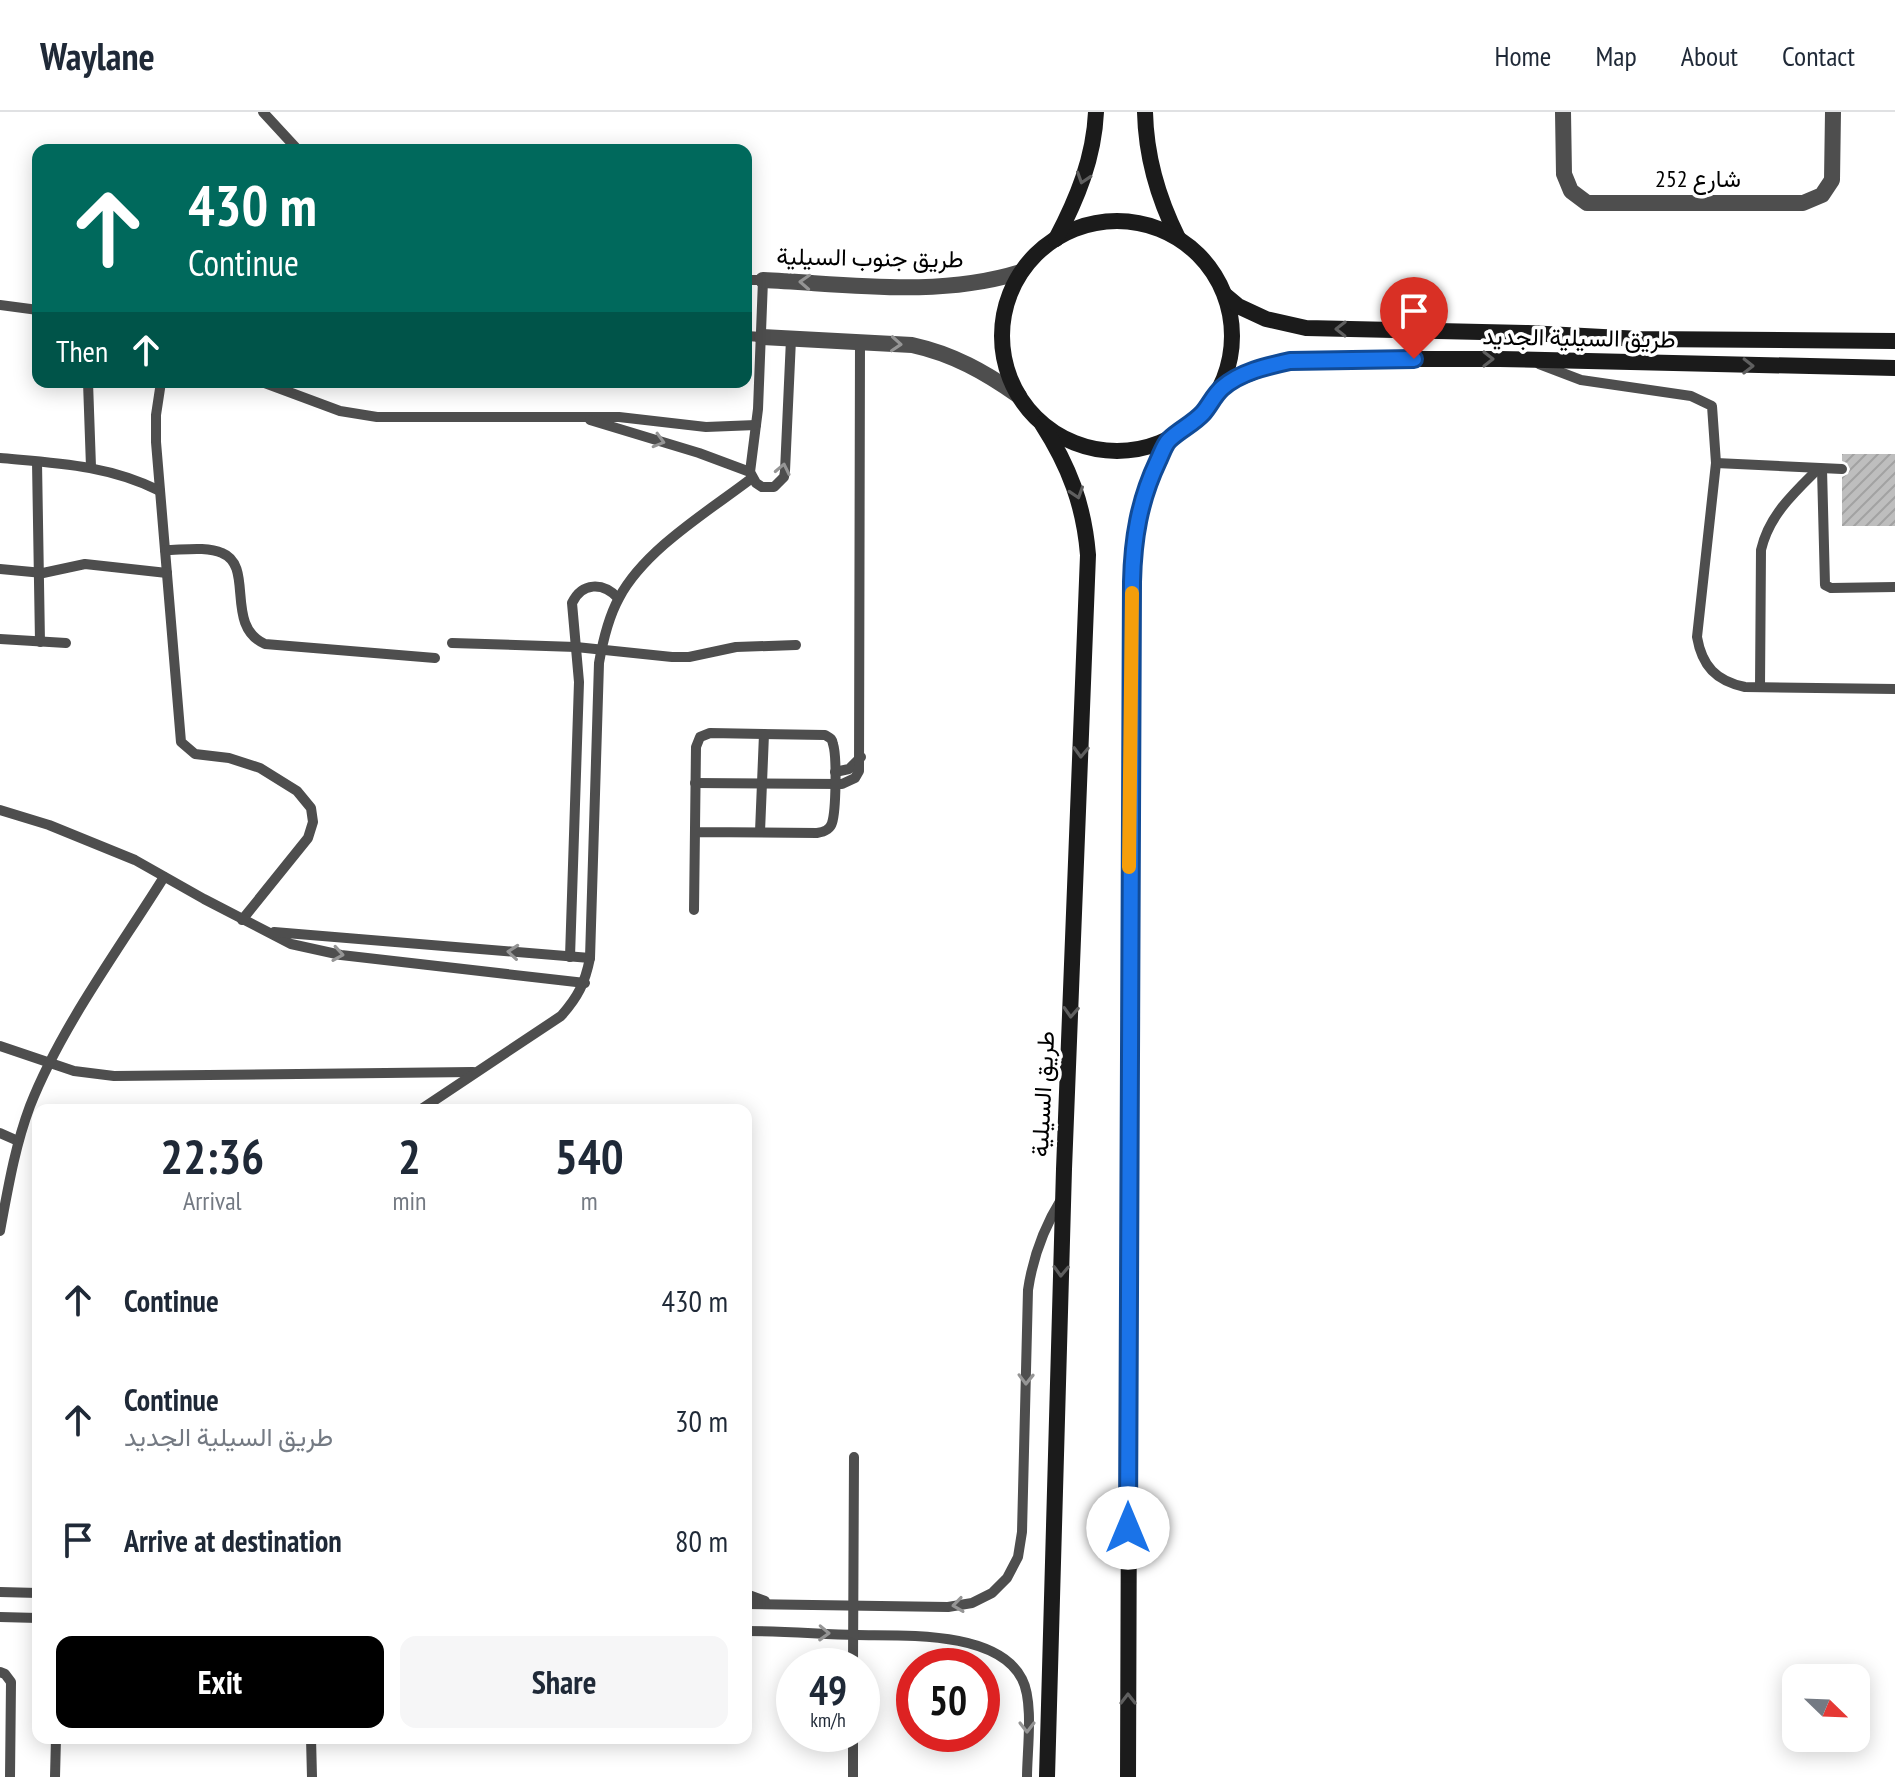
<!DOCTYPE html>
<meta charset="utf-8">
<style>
body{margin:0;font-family:"PT Sans Narrow",Vazirmatn,sans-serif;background:#f6f6f7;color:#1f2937;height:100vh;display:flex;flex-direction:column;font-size:30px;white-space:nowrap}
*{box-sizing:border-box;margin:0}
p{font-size:26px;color:#747a83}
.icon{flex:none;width:44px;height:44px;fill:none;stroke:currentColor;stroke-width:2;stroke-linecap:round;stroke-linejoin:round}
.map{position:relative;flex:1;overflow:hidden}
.details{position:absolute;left:32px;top:992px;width:720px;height:640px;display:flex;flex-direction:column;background:#fff;border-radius:16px;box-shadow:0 4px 20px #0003}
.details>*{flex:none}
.hud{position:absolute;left:32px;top:32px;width:720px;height:244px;border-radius:16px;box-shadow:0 4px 20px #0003;background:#00695c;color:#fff;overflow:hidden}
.needle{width:52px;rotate:113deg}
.tools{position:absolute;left:1782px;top:1552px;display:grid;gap:16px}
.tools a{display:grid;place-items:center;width:88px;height:88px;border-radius:16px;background:#fff;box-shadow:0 4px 20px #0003;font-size:40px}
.speed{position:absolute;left:776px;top:1536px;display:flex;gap:16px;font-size:40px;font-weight:700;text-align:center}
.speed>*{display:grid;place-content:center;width:104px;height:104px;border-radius:50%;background:#fff;box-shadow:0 4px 20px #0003;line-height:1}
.speed small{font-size:20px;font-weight:400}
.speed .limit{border:12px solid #d22;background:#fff;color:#111}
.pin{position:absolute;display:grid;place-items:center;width:68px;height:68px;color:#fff;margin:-82px -34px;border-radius:50% 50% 50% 0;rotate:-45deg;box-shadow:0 0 8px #0007}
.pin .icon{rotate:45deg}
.me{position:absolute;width:88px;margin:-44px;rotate:0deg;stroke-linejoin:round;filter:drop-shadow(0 0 6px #0008)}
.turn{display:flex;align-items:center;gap:28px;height:168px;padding:0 24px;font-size:36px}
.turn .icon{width:104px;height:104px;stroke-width:2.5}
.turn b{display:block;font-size:56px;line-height:68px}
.then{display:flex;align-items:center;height:76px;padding:0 24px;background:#0003;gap:16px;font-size:30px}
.eta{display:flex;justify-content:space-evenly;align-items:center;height:136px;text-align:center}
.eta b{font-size:48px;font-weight:700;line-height:56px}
.button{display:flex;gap:16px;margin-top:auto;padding:16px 24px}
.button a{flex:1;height:92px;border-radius:16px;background:#000;color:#fff;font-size:32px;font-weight:700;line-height:92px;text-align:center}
.button a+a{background:#f6f6f7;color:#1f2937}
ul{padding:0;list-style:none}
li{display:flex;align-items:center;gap:24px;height:120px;padding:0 24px}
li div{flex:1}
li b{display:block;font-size:30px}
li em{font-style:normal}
header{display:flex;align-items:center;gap:48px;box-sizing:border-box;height:112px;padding:0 40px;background:#fff;border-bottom:2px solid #e0e1e3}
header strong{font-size:38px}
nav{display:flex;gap:44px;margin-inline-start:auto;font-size:28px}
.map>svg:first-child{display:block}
.building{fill:url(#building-hatch)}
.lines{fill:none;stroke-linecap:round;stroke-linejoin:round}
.lane{stroke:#4e4e4e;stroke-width:10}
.street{stroke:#4e4e4e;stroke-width:16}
.secondary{stroke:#1b1b1b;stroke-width:16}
.oneway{stroke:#5f5f5f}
.oneway2{stroke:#959595}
.route-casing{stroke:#114b97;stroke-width:20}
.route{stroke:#1a73e8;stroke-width:14}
.slow{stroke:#f59e0b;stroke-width:14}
.labels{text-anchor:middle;stroke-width:7;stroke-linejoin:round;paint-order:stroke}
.street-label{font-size:24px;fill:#000;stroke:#fff}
</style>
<header>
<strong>Waylane</strong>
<nav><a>Home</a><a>Map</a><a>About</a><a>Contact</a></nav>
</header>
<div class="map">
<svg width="1895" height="1665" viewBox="0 0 1895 1665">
<defs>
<pattern id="building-hatch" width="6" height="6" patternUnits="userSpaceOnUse" patternTransform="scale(2)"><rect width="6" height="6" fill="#bebebe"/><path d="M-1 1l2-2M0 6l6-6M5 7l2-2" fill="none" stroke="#a2a2a2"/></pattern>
</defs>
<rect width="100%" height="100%" fill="#fff"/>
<polygon class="building" points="1842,342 1895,342 1895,414 1842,414 1842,365 1848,362 1850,357 1847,351 1842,349"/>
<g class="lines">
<g class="lane">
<polyline points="263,0 298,38"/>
<polyline points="746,168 763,168 758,297 750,360 756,371 762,375 774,375 784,365 785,359 791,227"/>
<polyline points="0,193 38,198"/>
<polyline points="746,224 762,225"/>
<path d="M1539 252 1581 268 1691 284 1712 294 1716 351 1697 525C1702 554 1716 569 1745 575L1895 577"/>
<polyline points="88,270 91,355"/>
<polyline points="161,270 156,303 156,330 181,630 195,642 229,646 260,656 297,679 311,696 313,710 308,726 242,808"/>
<polyline points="262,270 340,299 377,305 619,305 706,315 756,313"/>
<polyline points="590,308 699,341 750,360"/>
<path d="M0 346C56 351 109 353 160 379"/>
<polyline points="37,350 40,530"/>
<polyline points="1716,351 1842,357"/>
<polyline points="1822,357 1825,473 1831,476 1895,475"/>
<path d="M165 438C182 438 207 434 222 441 255 454 224 514 265 532L435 546"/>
<polyline points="0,457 43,461 85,452 167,461"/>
<polyline points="0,527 66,531"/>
<polyline points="452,531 576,535 672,545 689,545 736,535 796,533"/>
<path d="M1760 575 1761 438C1769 403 1794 381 1818 357"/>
<polyline points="835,660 849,657 861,645"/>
<polyline points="695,671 842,672 855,666 859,659 860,229"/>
<polyline points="0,698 49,713 135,748 204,787 291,832 341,843 585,871"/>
<polyline points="760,720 764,622"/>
<path d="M694 798 696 635 700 625 710 621 825 623C830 626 832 626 833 632 837 644 836 699 832 711 830 718 824 720 817 721L695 720"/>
<polyline points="274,820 590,846"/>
<path d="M570 845 579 570 572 491C582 470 603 470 618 486"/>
<polyline points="0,934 74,959 114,964 473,960"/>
<path d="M423 996 561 904C578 885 585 871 590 846L599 551C603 528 608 506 619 486 645 437 709 399 752 366"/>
<polyline points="0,1021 18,1029"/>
<path d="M0 1119C8 1076 15 1034 30 994 61 915 119 837 164 765"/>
<polyline points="0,1480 38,1481"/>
<polyline points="746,1482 765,1489"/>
<path d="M746 1492 948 1495 972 1491 992 1481 1007 1466 1018 1445 1022 1420 1028 1178C1033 1144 1044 1115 1062 1086"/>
<polyline points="0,1505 38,1506"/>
<path d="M746 1519C783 1519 820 1522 857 1523 903 1524 997 1518 1022 1567 1034 1590 1027 1639 1027 1665"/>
<polyline points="853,1554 854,1345"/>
<polyline points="0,1560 5,1562 11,1570 10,1665"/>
<polyline points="311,1626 312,1665"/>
<polyline points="55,1665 56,1626"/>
<polyline points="853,1665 853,1622"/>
</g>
<g class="street">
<polyline points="1563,0 1564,62 1571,79 1587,91 1803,91 1822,83 1832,68 1833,0"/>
<path d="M763 168C849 172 938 186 1021 160"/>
<path d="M762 225 912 233C953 242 985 260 1019 284"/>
</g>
<g class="secondary">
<path d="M1145 0C1146 45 1158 86 1178 126"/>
<circle cx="1117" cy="224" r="115"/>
<path d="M1056 127C1077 87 1094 46 1096 0"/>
<polyline points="1226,184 1238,194 1266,207 1306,216 1528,221 1640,227 1895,229"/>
<polyline points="1220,277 1236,267 1272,253 1309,247 1500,247 1895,256"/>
<path d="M1042 312C1069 354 1084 393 1088 443L1064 1057 1047 1665"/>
<path d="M1128 1665 1132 470C1134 414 1143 378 1168 328"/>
</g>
</g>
<defs><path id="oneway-chevron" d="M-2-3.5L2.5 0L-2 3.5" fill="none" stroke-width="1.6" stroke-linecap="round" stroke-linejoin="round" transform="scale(2)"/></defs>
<g class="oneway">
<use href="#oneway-chevron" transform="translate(1083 66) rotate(108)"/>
<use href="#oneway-chevron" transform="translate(1341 217) rotate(-179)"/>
<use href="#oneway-chevron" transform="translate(1488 247)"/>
<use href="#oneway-chevron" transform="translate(1748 254) rotate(1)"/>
<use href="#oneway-chevron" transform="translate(1077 381) rotate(72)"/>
<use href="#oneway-chevron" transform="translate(1081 640) rotate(92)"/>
<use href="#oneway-chevron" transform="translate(1071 900) rotate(93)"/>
<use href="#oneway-chevron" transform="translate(1061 1159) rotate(92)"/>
<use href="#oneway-chevron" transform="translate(1128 1587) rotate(-90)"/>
</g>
<g class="oneway2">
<use href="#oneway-chevron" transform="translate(805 170) rotate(-177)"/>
<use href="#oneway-chevron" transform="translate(896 232) rotate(4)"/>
<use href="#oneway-chevron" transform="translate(659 329) rotate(16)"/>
<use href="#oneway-chevron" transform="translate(783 357) rotate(-78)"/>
<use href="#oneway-chevron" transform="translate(513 840) rotate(-175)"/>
<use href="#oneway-chevron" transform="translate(338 842) rotate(9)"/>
<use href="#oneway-chevron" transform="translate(1026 1267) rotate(91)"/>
<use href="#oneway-chevron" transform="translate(958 1493) rotate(172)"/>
<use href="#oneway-chevron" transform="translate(824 1521) rotate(2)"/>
<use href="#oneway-chevron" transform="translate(1027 1615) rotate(90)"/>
</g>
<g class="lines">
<g class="route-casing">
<path id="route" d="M1128 1416 1132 470C1133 427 1139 389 1158 349 1161 343 1164 333 1169 328 1179 318 1193 312 1203 301 1210 293 1214 283 1222 276 1240 260 1267 254 1290 249L1414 247"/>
</g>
<use href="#route" class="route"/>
<polyline class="slow" points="1129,755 1132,481"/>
</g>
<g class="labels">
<g class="street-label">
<text x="1698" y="75">شارع 252</text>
<text transform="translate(870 146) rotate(1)" y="8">طريق جنوب السيلية</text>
<text transform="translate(1579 226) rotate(1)" y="8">طريق السيلية الجديد</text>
<text transform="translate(1043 982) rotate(-87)" y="8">طريق السيلية</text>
</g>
</g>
</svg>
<div class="tools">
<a><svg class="needle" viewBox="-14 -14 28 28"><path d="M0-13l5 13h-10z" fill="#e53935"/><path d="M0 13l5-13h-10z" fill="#747a83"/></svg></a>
</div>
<div class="speed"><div>49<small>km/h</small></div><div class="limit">50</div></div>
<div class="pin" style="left:1414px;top:247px;background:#d93025"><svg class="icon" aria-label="arrive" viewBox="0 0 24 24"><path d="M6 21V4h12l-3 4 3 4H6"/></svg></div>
<svg class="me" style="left:1128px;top:1416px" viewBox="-20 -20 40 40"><circle r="19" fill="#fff"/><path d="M0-13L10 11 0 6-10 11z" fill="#1a73e8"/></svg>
<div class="hud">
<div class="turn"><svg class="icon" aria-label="ahead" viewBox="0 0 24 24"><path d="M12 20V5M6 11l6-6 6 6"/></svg><div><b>430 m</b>Continue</div></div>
<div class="then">Then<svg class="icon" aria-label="ahead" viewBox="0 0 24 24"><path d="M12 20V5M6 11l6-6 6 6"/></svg></div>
</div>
<section class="details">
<div class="eta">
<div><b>22:36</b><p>Arrival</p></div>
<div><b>2</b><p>min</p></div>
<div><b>540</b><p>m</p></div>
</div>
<ul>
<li><svg class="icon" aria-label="ahead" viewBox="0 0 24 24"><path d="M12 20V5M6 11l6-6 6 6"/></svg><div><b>Continue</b></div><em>430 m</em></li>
<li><svg class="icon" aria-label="ahead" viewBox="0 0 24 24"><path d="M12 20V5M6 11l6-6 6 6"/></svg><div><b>Continue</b><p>طريق السيلية الجديد</p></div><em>30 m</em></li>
<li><svg class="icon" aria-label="arrive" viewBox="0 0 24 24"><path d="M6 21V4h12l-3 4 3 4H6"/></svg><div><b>Arrive at destination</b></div><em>80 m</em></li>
</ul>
<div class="button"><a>Exit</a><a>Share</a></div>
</section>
</div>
